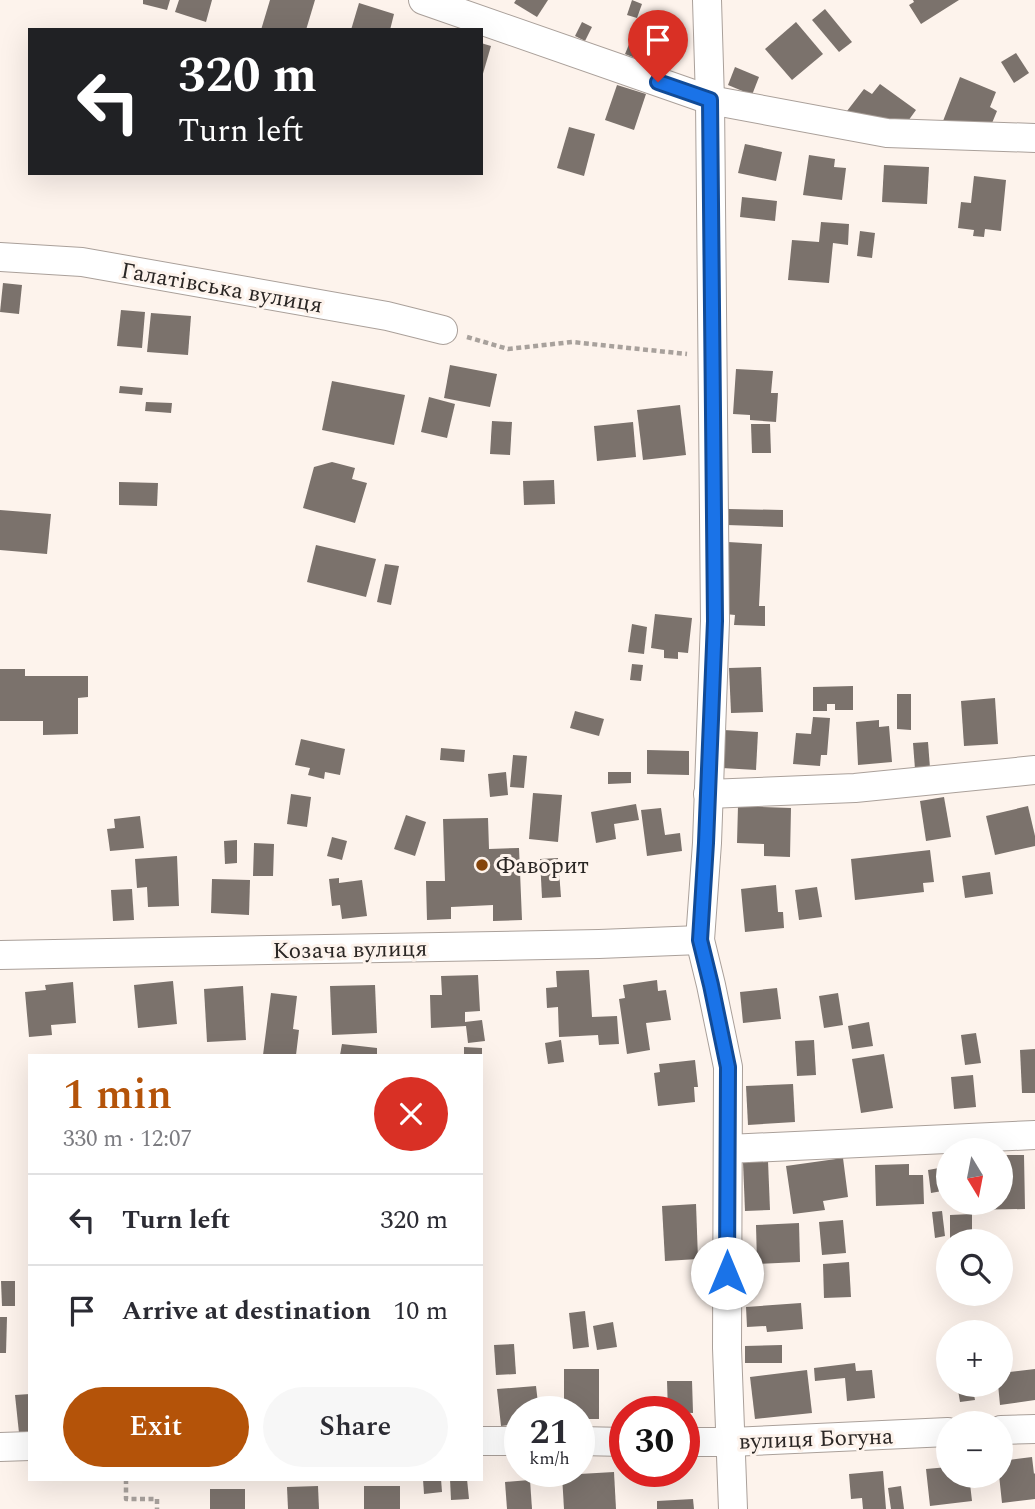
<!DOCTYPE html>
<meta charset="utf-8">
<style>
body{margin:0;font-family:Spectral,serif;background:#f7f7f7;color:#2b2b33;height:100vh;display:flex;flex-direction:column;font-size:26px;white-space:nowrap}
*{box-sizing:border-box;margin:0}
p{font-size:23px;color:#7c7c81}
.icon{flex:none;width:38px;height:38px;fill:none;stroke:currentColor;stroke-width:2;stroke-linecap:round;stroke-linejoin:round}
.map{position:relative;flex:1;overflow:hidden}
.details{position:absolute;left:28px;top:1054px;width:455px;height:427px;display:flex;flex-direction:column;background:#fff;border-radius:0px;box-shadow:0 7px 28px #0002}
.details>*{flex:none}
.guide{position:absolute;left:28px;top:28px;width:455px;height:147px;border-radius:0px;box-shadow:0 7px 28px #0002;background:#202124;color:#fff;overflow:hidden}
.needle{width:46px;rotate:170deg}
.buttons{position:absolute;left:936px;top:1138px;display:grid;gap:14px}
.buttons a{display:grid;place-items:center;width:77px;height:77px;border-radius:50%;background:#fff;box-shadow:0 7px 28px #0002;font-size:35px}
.speed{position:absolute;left:504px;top:1396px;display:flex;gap:14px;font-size:35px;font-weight:700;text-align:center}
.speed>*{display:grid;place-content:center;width:91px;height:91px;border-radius:50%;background:#fff;box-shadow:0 7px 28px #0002;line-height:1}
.speed small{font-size:18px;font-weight:400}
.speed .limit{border:10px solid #d22;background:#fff;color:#111}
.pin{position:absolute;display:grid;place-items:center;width:60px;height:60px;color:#fff;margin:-72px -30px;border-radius:50% 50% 50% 0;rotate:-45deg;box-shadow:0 0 7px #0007}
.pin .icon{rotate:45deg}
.me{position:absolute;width:77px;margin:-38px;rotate:0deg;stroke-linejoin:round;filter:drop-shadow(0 0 5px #0008)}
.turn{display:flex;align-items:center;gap:24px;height:147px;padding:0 35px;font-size:32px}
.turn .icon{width:91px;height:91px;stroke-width:2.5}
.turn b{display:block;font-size:49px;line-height:60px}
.round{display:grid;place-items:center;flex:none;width:74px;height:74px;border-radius:37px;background:#f7f7f7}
.summary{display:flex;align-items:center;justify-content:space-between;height:119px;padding:0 35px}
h1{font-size:42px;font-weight:600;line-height:52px;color:#b45309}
.cta{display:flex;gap:14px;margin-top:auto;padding:14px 35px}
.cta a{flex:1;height:80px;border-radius:42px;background:#b45309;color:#fff;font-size:28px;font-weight:600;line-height:80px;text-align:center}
.cta a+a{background:#f7f7f7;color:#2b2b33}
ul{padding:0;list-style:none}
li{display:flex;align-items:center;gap:21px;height:91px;padding:0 35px;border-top:2px solid #e1e1e2}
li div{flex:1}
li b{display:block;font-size:26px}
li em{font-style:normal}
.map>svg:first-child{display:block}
.building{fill:#7b726c}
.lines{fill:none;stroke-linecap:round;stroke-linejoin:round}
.minor-casing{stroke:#aaa09a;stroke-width:30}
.path{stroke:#a8a19c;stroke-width:4.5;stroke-dasharray:5 3.5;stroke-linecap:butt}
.minor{stroke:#fff;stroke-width:28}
.route-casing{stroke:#114b97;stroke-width:18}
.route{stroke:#1a73e8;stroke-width:12}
.poi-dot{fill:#84440b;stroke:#fdf3ec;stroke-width:2.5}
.labels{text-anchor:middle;stroke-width:6;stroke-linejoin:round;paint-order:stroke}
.street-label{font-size:23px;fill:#2a2624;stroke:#fdf3ec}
.poi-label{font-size:23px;fill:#2a2624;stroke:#fdf3ec;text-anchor:start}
</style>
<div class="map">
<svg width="1035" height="1509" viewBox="0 0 1035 1509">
<rect width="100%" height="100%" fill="#fdf3ec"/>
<g class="building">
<polygon points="143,0 170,0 167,10 143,4"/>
<polygon points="179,0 212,0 206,22 175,12"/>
<polygon points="270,0 315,0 306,30 261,30"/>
<polygon points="516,0 548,0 537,17 514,3"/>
<polygon points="632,0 642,4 637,18 627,15"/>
<polygon points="913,0 959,0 921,24 909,5 914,2"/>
<polygon points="359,3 394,14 390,30 351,30"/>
<polygon points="825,9 852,42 839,52 812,20"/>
<polygon points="582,22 592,27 585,41 575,36"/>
<polygon points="796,22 823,54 792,80 765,49"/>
<polygon points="638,23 670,35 661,58 652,54 648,63 625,54"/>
<polygon points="481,43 491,46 482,77 481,77"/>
<polygon points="1016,53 1029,73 1014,83 1001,62"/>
<polygon points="735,67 759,77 752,95 728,85"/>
<polygon points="960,77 996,92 990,107 997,111 990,128 978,135 943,121"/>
<polygon points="880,84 916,110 903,128 888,118 881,127 847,111 864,89 872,94"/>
<polygon points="617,85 646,94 634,130 605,120"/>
<polygon points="569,127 595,134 584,176 557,168"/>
<polygon points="745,144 782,152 776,181 738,173"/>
<polygon points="809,155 835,159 834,167 846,168 842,200 803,195"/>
<polygon points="884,165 929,167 927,204 882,202"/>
<polygon points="974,176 1006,180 1001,231 985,229 984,237 973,236 974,230 958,228 961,202 971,203"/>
<polygon points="742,197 777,201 775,221 740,217"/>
<polygon points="821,222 849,224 848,245 833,243 829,283 788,280 792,240 819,242"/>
<polygon points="860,231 875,233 872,258 857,256"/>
<polygon points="3,283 22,285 19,314 0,312"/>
<polygon points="121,310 145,312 142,348 117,346"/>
<polygon points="151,313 191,316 188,355 147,352"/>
<polygon points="450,365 497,374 490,407 444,398"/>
<polygon points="736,369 773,371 771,393 778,393 776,422 750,420 750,415 733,414"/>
<polygon points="332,381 405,395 394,445 322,430"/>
<polygon points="120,386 143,388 142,395 119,393"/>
<polygon points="429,397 455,404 447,438 421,432"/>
<polygon points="146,402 172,403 171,413 145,411"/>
<polygon points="680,405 686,455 643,460 637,410"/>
<polygon points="492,421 512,422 510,455 490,454"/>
<polygon points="633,422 636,457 597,461 594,426"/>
<polygon points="751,424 770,424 771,453 752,453"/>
<polygon points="332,462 355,468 352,479 367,483 355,523 303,508 314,467"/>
<polygon points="554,480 555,504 524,505 523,481"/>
<polygon points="119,482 158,483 157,506 119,505"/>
<polygon points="728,509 783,510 783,527 727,525"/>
<polygon points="0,510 51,514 47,554 0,550"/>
<polygon points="728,542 762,544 759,606 765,606 765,626 734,625 735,615 725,614"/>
<polygon points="316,545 376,559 366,597 307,582"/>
<polygon points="385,564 399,566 391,605 377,602"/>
<polygon points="655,614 692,618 688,653 678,652 678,659 664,658 664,650 651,648"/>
<polygon points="632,624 647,627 644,654 628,652"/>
<polygon points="632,664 643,665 641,681 630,680"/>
<polygon points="761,667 763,712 731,713 729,668"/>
<polygon points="0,669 25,669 25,676 88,676 88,697 78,698 78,734 43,735 43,721 0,721"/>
<polygon points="853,686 853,710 835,710 835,704 827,704 827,711 813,711 813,687"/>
<polygon points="897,694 911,694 911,730 897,729"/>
<polygon points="995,698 998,744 964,746 961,701"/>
<polygon points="575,711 604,719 599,736 570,728"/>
<polygon points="813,717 830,718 827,755 821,755 820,766 793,764 796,733 811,734"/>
<polygon points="879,720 879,727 889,726 892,762 858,765 856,722"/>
<polygon points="724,730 758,732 756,770 722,768"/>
<polygon points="301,739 345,749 340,775 325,772 324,779 308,775 310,768 295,765"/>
<polygon points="928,742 930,768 915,769 913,743"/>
<polygon points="441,748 465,750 464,762 440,760"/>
<polygon points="647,750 689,751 689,775 647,774"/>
<polygon points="513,755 527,756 524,788 510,787"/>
<polygon points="506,772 508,795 490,797 488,774"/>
<polygon points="608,772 631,772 631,783 608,784"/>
<polygon points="533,793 562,795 558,842 529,839"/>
<polygon points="291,794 311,797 307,827 287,824"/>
<polygon points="944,797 951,837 926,841 920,801"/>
<polygon points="636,804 639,820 614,824 616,839 596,843 591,812"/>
<polygon points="738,806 791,808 790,857 764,856 764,844 737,843"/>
<polygon points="1028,806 1035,836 1035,846 995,855 986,816"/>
<polygon points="661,808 665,835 680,833 682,851 647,856 641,810"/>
<polygon points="406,815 426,822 415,856 394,849"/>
<polygon points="140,816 144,848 110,851 107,829 115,828 114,819"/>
<polygon points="488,818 489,849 519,848 522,920 493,921 493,905 451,907 451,919 427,920 426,881 445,881 443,819"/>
<polygon points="332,837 347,841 342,860 327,856"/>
<polygon points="237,840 237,863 225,864 224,841"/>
<polygon points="254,843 274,844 273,876 253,876"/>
<polygon points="930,850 934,882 923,883 924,892 855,900 851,859"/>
<polygon points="177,856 179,906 148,907 147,887 137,888 135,859"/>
<polygon points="558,858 561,897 542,898 540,859"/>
<polygon points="990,872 993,894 965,898 962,876"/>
<polygon points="339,878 339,883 362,880 367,916 342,919 340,905 332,906 329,879"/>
<polygon points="212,879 250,880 249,915 211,913"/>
<polygon points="776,885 778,912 783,912 784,928 745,932 741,889"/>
<polygon points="817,887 822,917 799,920 795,890"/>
<polygon points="132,889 134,920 113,921 111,890"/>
<polygon points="589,970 592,1017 617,1016 619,1044 599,1045 598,1035 559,1037 558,1007 547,1008 546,988 557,987 556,971"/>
<polygon points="478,975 480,1011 465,1012 465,1022 482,1020 485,1041 468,1043 466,1026 431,1028 430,995 442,995 441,976"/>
<polygon points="657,980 658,991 666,990 671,1020 646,1023 650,1050 627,1054 619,999 625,998 623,985"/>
<polygon points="173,981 177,1024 138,1028 134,985"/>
<polygon points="73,982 76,1023 51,1025 52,1035 29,1037 25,992 46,990 45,985"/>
<polygon points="375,985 377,1033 332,1035 330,986"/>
<polygon points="243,986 246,1040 207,1042 204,989"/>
<polygon points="777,988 781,1019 743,1023 740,992"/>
<polygon points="271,993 297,996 293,1029 299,1030 296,1055 263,1055"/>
<polygon points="838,993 843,1025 824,1028 819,996"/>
<polygon points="869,1022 873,1046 852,1049 848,1026"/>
<polygon points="976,1033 981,1063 965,1065 961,1035"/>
<polygon points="561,1040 564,1062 548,1064 545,1043"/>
<polygon points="814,1040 816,1075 797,1076 795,1041"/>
<polygon points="342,1044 377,1048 377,1055 340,1055"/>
<polygon points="464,1047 482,1048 482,1055 464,1055"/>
<polygon points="1035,1049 1035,1093 1022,1093 1020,1050"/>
<polygon points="884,1054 893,1108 861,1113 852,1059"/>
<polygon points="695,1060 698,1087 694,1087 695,1102 658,1106 654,1073 660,1072 659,1064"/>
<polygon points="973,1075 976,1107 954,1109 951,1077"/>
<polygon points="793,1084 795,1122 748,1125 746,1086"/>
<polygon points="1001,1155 1024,1155 1025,1209 965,1210 965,1202 1001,1202"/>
<polygon points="843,1158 848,1197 823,1201 825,1210 793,1214 786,1166"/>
<polygon points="768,1161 770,1210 745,1211 743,1162"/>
<polygon points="909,1164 909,1175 923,1175 924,1204 876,1206 875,1165"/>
<polygon points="939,1168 942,1191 931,1193 928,1170"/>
<polygon points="696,1204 698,1259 665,1261 662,1206"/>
<polygon points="942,1211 945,1236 935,1238 932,1212"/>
<polygon points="972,1214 972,1241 950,1241 950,1215"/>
<polygon points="843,1220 846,1253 822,1255 819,1222"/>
<polygon points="799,1223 800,1262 757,1264 756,1225"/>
<polygon points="849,1262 851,1297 824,1298 823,1264"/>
<polygon points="1,1281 15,1281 15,1306 2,1306"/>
<polygon points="801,1303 803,1329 767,1332 766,1326 747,1327 746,1307"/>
<polygon points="585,1311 589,1347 573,1349 569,1313"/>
<polygon points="0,1317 7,1317 6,1353 0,1353"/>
<polygon points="613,1322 617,1347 597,1350 593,1326"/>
<polygon points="514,1344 516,1374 496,1375 494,1345"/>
<polygon points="782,1345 782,1363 745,1363 745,1346"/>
<polygon points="855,1363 856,1371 872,1370 875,1398 847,1401 845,1378 815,1381 814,1368"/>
<polygon points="564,1369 599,1369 599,1419 579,1419 579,1412 564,1412"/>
<polygon points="1035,1369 1035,1400 1000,1405 998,1384 1001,1384 1001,1373"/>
<polygon points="807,1370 812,1413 755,1419 750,1377"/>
<polygon points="667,1381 692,1381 693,1413 668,1412"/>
<polygon points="957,1384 972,1384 975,1400 960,1402"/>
<polygon points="536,1386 539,1412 520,1412 520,1424 501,1426 497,1389"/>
<polygon points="30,1394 30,1431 19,1433 15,1395"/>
<polygon points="1032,1457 1034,1474 1035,1473 1035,1499 1002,1503 999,1475 1001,1475 1001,1461"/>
<polygon points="948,1467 948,1475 969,1475 972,1501 930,1506 926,1469"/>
<polygon points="883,1471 886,1509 863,1509 862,1498 851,1499 849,1474"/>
<polygon points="614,1472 616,1509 564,1509 562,1475"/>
<polygon points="423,1479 441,1479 442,1492 424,1494"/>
<polygon points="450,1479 467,1479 469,1499 451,1500"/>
<polygon points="530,1480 532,1509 507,1509 505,1482"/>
<polygon points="318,1486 319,1509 288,1509 287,1487"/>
<rect x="364" y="1486" width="36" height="23"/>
<polygon points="901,1486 904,1509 891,1509 888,1488"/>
<rect x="210" y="1489" width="35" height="20"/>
<polygon points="693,1499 694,1509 657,1509 657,1501"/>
</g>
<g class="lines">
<g class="minor-casing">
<g id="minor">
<polyline points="423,0 710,100 887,133 1035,138"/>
<polyline points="707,0 710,100 715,621 707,843 700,940 711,985 728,1067 727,1348 733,1509"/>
<polyline points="0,257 82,262 387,316 443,330"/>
<polyline points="708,794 855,788 1035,770"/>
<polyline points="0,955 599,944 700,940"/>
<polyline points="728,1149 1035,1135"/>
<polyline points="1001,1430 1035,1429"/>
<polyline points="481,1441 520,1441"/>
<polyline points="579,1441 625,1442"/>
<polyline points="684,1442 731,1442 948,1432"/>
<polyline points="0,1447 30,1446"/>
</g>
</g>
<g class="path">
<polyline points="467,337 508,349 572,342 687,354"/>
<polyline points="126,1479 126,1499 157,1499 157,1509"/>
</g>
<use href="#minor" class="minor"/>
</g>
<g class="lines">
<g class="route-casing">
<polyline id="route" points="658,82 710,100 715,621 706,843 700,940 711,985 728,1067 727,1273"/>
</g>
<use href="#route" class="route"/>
</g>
<circle class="poi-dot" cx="482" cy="865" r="7"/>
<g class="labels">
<g class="street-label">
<text transform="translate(222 287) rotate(10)" y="8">Галатівська вулиця</text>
<text transform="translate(350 949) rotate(-1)" y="8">Козача вулиця</text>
<text transform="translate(816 1438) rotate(-2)" y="8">вулиця Богуна</text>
</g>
<g class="poi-label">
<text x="496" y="873">Фаворит</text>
</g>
</g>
</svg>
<div class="buttons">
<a><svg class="needle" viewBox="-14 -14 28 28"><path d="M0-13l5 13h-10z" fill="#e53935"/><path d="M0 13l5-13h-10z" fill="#7c7c81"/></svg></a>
<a><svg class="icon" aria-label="search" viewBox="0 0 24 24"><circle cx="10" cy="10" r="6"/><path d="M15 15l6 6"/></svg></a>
<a>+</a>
<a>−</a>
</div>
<div class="speed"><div>21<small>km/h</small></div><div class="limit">30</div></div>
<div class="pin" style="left:658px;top:82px;background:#d93025"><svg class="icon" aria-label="arrive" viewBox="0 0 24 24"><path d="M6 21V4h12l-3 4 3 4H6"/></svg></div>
<svg class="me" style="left:727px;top:1273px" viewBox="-20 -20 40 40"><circle r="19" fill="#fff"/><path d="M0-13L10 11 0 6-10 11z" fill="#1a73e8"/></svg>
<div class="guide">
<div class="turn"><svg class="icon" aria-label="left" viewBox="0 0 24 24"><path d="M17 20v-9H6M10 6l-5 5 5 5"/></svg><div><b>320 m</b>Turn left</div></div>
</div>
<section class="details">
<div class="summary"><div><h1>1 min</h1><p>330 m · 12:07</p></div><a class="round" style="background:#d93025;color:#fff"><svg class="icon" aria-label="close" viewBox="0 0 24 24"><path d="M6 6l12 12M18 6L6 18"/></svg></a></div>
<ul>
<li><svg class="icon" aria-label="left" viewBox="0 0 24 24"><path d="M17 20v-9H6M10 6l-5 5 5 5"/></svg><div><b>Turn left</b></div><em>320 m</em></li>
<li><svg class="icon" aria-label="arrive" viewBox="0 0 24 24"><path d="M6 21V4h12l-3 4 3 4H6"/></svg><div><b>Arrive at destination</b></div><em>10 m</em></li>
</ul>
<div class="cta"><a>Exit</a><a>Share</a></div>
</section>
</div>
